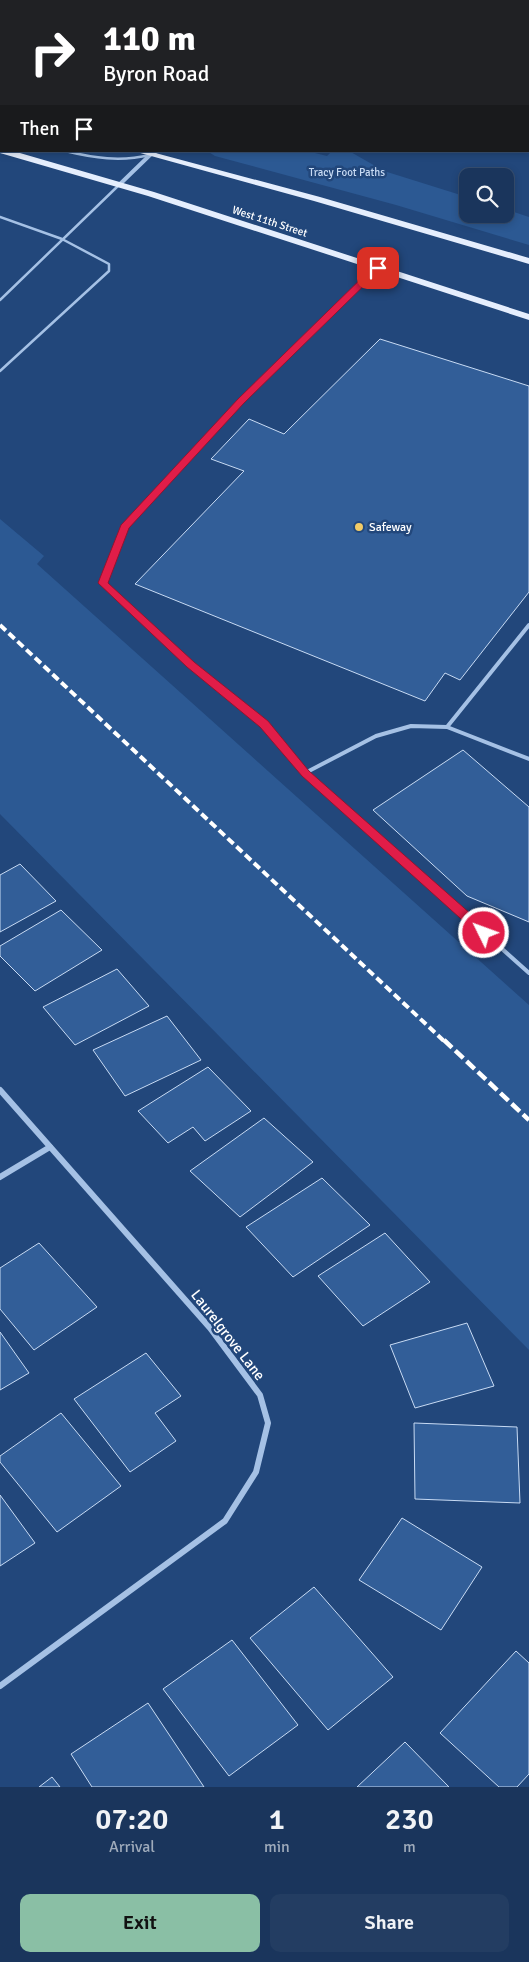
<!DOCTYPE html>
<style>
body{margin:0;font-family:Signika,sans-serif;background:#233d62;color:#f1f3f6;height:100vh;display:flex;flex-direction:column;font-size:19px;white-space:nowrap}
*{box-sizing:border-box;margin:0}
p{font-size:16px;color:#9fabbb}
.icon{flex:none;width:28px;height:28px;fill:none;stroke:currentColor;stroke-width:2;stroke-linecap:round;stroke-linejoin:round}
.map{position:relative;height:1787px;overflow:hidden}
.details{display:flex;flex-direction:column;background:#1a355c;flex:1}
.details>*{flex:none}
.guide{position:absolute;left:0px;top:0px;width:530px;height:152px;box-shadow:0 2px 8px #0003,0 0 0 1px #385072;background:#202124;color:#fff;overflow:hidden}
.fabs{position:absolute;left:459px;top:168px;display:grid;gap:10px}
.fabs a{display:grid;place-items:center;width:55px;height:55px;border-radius:10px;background:#1a355c;box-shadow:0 2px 8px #0003,0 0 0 1px #385072;font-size:25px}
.pin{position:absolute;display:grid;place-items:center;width:42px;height:42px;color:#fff;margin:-21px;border-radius:10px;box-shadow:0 2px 8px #0006}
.me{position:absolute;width:55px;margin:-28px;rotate:312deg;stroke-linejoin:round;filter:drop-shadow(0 0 4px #0008)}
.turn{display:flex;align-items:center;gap:18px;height:105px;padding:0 20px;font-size:22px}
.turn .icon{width:65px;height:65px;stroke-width:2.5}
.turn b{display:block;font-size:35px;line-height:42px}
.then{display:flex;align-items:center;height:48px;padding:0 20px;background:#0003;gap:10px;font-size:19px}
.eta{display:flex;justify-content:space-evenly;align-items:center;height:85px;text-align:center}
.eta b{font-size:30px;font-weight:600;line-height:35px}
.cta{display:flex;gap:10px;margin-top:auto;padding:10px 20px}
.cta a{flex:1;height:58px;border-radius:10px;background:#8abfa5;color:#111;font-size:20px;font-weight:600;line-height:58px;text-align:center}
.cta a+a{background:#233d62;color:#f1f3f6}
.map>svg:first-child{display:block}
.green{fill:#2c5993}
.building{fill:#325e98;stroke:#c8dbf4}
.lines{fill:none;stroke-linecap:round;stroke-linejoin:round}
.lane-far1{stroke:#a5c1e5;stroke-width:2.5}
.lane{stroke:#a5c1e5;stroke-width:4}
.street-far1{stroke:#a5c1e5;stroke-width:4}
.street{stroke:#a5c1e5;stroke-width:6}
.primary{fill:#e5eefd;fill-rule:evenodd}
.rail-far1{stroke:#fff;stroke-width:4;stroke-dasharray:8 4;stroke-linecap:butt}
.rail{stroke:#fff;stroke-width:4.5;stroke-dasharray:11 4.5;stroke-linecap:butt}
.route{fill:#e11d48;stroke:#92132f}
.poi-dot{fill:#f1cb67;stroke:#22477b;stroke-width:2}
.labels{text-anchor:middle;stroke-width:5;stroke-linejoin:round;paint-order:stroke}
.far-park-label{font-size:11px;fill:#c8dbf4;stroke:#22477b}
.far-street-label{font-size:11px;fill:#fff;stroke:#22477b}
.poi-label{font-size:12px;fill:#fff;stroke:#22477b;text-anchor:start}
.near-street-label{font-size:15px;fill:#fff;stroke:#22477b}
</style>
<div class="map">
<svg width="529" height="1787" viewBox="0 0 529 1787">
<rect width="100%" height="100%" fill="#22477b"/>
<g class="green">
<polygon points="207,151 307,151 327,156 332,151 349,151 384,171 467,197 468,214 505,214 505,209 529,217 529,245 396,205 215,156"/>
<polygon points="0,519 44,556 37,564 529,1005 529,1350 0,814"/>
</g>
<g class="building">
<polygon points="174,0 235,0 234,1"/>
<polygon points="368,0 442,0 446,1 367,1"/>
<polygon points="380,339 529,386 529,592 460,680 445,673 425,701 135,584 244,471 211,459 249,419 284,434"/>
<polygon points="463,750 529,807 529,922 467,896 373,810"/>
<polygon points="20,864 56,901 0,932 0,875"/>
<polygon points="61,910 102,950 35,991 0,956 0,946"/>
<polygon points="117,969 149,1006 75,1045 43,1007"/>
<polygon points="167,1016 201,1060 125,1096 93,1050"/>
<polygon points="208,1067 251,1111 205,1141 193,1127 168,1143 138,1111"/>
<polygon points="264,1118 313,1162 240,1217 190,1171"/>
<polygon points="322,1178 370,1225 293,1277 246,1227"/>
<polygon points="385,1233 430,1282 363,1326 318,1276"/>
<polygon points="39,1243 97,1307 34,1350 0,1309 0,1268"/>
<polygon points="467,1323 494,1386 415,1408 390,1345"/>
<polygon points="0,1332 29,1373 0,1390"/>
<polygon points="146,1353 181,1396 155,1413 176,1441 130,1472 74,1399"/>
<polygon points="61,1413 121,1486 57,1532 0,1462 0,1456"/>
<polygon points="414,1423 517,1427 520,1503 415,1499"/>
<polygon points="0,1495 35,1543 0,1566"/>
<polygon points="402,1518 482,1567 441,1630 359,1580"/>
<polygon points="314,1587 393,1677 328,1730 250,1638"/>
<polygon points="232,1640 298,1725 229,1776 163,1689"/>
<polygon points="516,1651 529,1663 529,1774 517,1787 499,1787 440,1733"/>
<polygon points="148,1703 204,1787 92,1787 71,1754"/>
<polygon points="405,1742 449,1787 357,1787"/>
<polygon points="52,1777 60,1787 39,1787"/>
</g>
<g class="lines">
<g class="lane-far1">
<path d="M65 151C94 158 120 162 150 155"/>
<polyline points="0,217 62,239 109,264 109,271 0,371"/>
<polyline points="0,300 119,185"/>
<polyline points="189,458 241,401 378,268"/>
</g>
<g class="lane">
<polyline points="190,456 125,527 103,583 190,665 264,724 305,773 529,973"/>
<polyline points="447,727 529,625"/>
<polyline points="305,773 376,736 411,726 447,727 529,759"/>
</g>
<g class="street-far1">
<polyline points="50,0 55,1"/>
<polyline points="119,185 150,155 157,151"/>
</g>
<g class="street">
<polyline points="0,1090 210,1328 260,1395 268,1423 256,1472 225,1521 0,1686"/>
<polyline points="0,1177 50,1147"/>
</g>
<g class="primary">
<rect x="0" y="113" width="1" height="6"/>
<polygon points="0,149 1,151 13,151 154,192 529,314 529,320 148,196 0,153"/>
<polygon points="133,151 148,151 320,197 529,258 529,264 314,201"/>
</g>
<polyline class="rail-far1" points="0,625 445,1042"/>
<polyline class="rail" points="444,1040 529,1120"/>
</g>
<polygon class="route" points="374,266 382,268 244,403 129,528 108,583 194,662 268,721 309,771 489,930 490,933 484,937 480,936 302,776 260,727 187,667 98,583 121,525 238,399"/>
<circle class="poi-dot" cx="359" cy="527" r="5"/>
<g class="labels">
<g class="far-park-label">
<text x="347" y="176">Tracy Foot Paths</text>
</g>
<g class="far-street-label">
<text transform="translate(270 221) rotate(18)" y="4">West 11th Street</text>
</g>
<g class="poi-label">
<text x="369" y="531">Safeway</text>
</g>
<g class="near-street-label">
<text transform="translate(228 1335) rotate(52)" y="5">Laurelgrove Lane</text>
</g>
</g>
</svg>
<div class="fabs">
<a><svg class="icon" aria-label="search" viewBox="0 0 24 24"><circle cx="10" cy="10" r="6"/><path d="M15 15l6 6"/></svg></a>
</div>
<div class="pin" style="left:378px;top:268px;background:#d93025"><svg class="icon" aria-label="arrive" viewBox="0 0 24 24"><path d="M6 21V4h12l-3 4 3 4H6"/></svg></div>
<svg class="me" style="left:484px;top:933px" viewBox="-20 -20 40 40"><circle r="17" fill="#e11d48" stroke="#fff" stroke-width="3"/><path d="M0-11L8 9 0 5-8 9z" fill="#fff"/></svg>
<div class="guide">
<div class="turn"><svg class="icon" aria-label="right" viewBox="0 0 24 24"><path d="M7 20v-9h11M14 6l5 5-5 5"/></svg><div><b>110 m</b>Byron Road</div></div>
<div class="then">Then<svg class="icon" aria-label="arrive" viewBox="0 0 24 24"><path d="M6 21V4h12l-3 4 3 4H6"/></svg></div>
</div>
</div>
<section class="details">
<div class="eta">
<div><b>07:20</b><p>Arrival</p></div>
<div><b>1</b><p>min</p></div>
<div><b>230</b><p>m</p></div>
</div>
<div class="cta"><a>Exit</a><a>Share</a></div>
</section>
